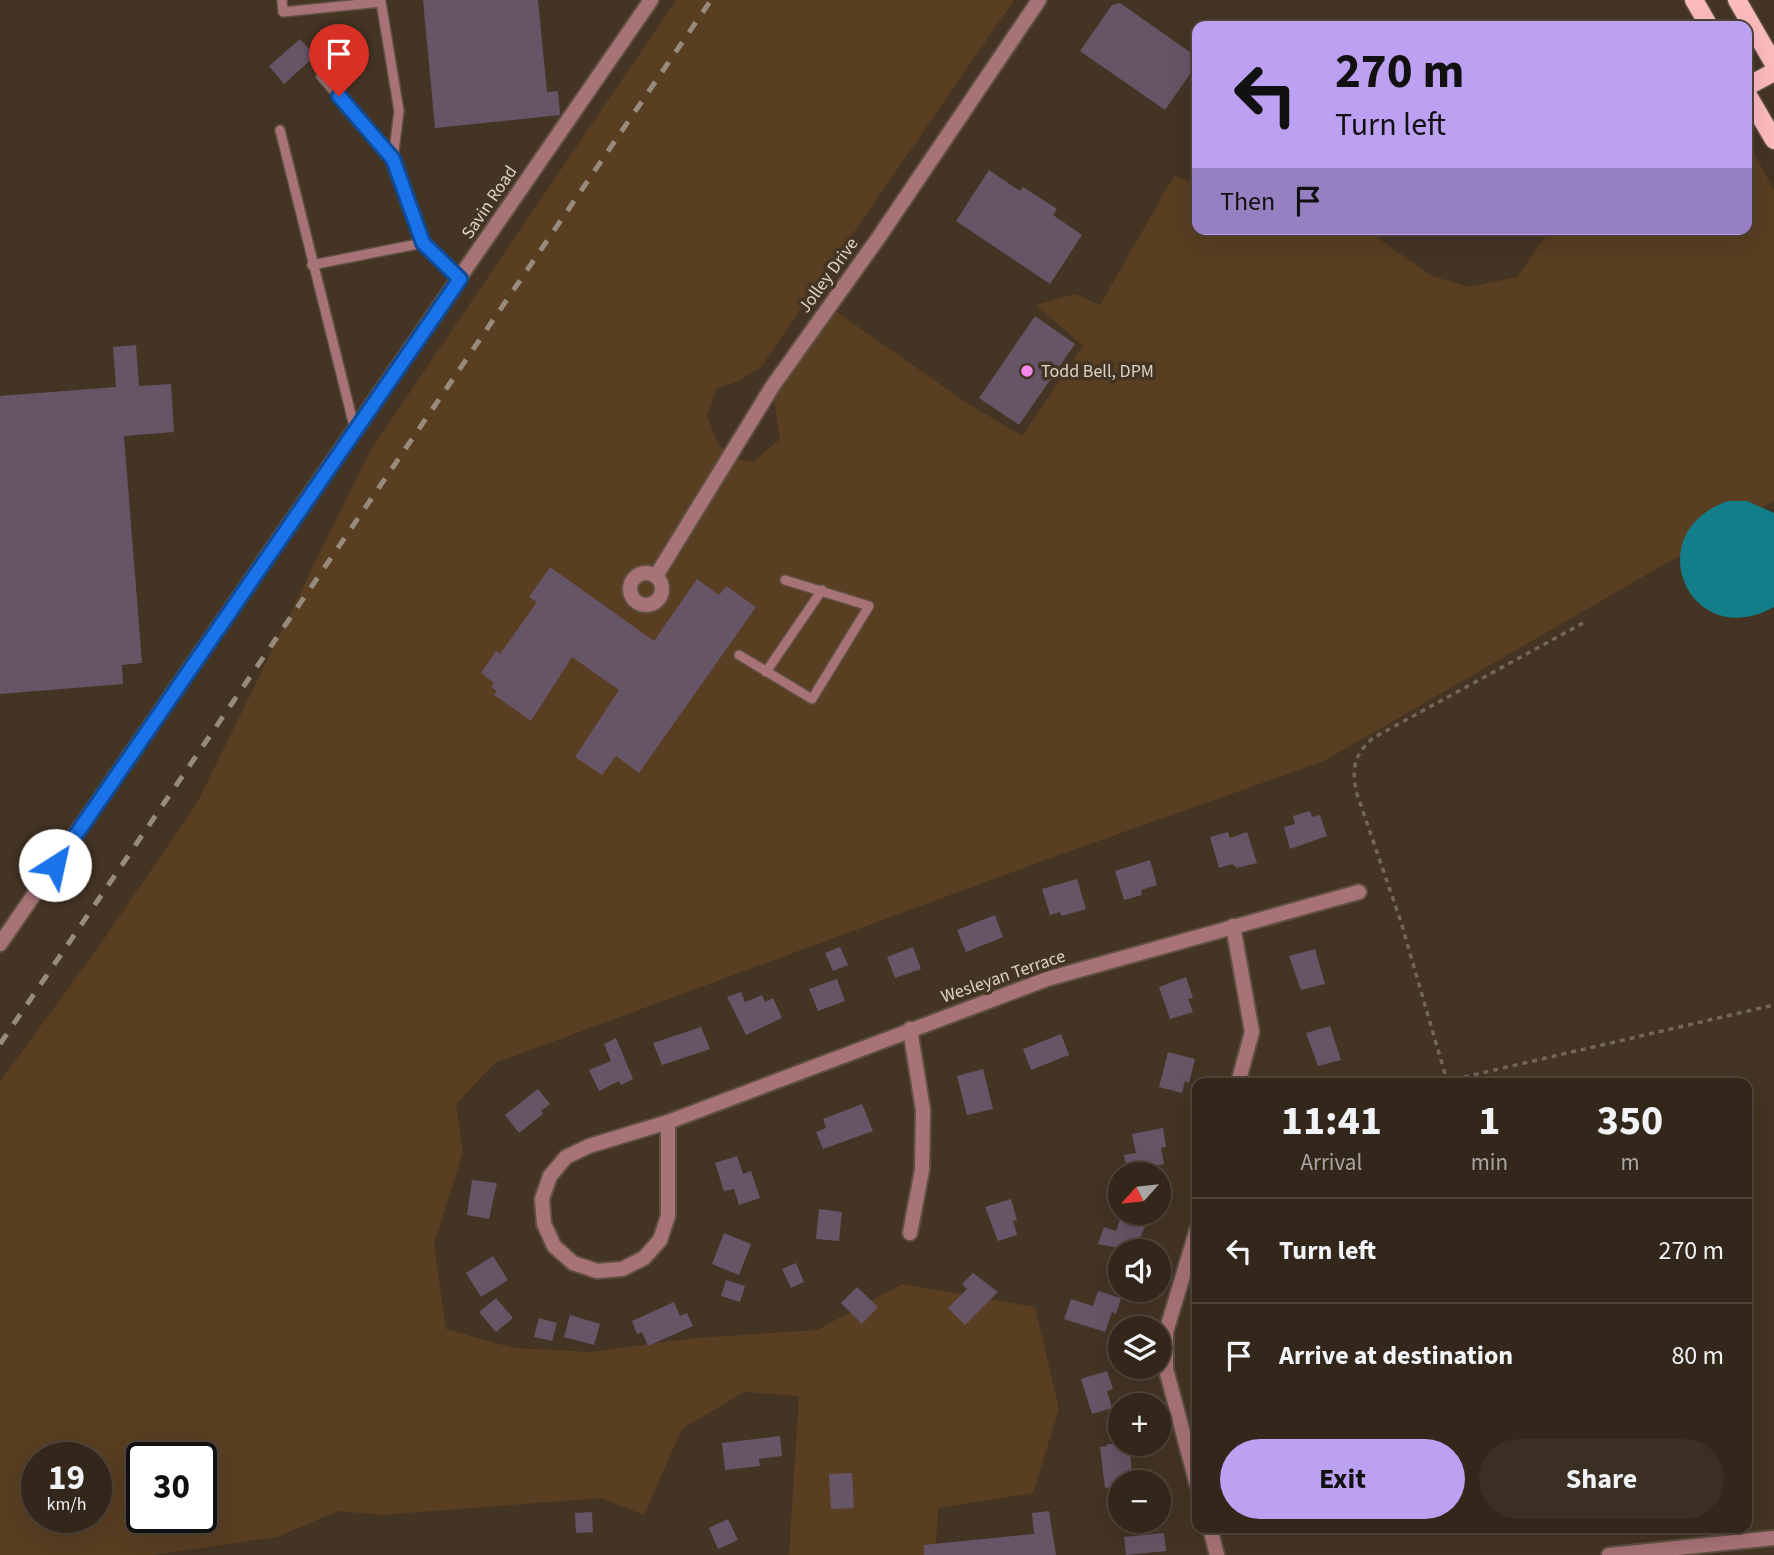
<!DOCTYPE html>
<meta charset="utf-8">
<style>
body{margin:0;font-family:"Source Sans 3",sans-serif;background:#3b2f24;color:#f1f3f6;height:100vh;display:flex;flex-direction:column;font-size:26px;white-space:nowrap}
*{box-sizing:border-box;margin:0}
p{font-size:23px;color:#a9a5a3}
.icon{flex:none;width:38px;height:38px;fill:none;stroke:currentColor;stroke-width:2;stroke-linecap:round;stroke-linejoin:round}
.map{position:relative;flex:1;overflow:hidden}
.sheet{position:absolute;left:1192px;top:1078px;width:560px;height:455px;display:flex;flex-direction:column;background:#33271b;border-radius:14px;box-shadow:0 7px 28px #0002,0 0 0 2px #4e443a}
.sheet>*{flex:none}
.guide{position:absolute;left:1192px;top:21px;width:560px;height:214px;border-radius:14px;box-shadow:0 7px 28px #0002,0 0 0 2px #4e443a;background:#bca0f2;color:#111;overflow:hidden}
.needle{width:46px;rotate:243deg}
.controls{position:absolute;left:1108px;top:1162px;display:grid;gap:14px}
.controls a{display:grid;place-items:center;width:63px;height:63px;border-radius:50%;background:#33271b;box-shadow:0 7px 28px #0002,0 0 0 2px #4e443a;font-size:35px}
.speed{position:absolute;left:21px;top:1442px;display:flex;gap:14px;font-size:35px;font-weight:700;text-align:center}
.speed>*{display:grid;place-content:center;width:91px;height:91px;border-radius:50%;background:#33271b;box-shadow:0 7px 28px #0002,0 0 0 2px #4e443a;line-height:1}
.speed small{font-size:18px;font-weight:400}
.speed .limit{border:4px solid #111;border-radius:10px;background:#fff;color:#111}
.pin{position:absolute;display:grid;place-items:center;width:60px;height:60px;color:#fff;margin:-72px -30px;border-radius:50% 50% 50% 0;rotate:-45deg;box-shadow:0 0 7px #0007}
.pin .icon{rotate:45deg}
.me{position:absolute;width:77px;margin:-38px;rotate:35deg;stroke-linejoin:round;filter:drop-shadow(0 0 5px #0008)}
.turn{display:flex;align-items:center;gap:24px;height:147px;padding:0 28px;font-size:32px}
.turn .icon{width:91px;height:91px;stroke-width:2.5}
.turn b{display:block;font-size:49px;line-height:60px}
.then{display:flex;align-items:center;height:66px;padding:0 28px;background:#0003;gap:14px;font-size:26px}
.eta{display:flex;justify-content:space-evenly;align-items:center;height:119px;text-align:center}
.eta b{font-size:42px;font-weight:700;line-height:49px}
.cta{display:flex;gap:14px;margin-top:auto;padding:14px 28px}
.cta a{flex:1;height:80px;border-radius:42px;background:#bca0f2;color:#111;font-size:28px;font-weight:700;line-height:80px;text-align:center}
.cta a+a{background:#3b2f24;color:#f1f3f6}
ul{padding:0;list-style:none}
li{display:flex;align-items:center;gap:21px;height:105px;padding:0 28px;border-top:2px solid #4e443a}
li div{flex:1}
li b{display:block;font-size:26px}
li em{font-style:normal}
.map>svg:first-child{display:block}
.green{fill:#593e21;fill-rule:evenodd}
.water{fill:#117e89}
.building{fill:#665567}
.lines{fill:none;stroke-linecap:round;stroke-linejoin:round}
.service-casing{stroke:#5f5042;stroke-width:12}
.minor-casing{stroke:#5f5042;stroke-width:18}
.primary-casing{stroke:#5f5042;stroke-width:21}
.path{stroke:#746759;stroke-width:3.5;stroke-dasharray:5 5;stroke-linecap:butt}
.service{stroke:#a87377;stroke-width:9}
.minor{stroke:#a87377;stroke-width:14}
.primary{stroke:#fcbbbf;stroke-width:18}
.rail{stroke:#978b7e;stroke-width:5;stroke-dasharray:12 12;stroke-linecap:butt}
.route-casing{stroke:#114b97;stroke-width:18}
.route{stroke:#1a73e8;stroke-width:12}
.poi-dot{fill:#f689ee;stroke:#443424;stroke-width:2.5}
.labels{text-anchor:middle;stroke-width:7;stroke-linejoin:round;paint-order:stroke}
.street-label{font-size:18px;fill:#dbd2c8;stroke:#443424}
.poi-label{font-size:18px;fill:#dbd2c8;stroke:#443424;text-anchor:start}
</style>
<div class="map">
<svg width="1774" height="1555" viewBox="0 0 1774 1555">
<rect width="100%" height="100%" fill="#443424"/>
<path class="green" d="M676 0H1014L761 367 737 382 717 388 707 415 716 440 730 458 753 462 780 439 772 387 828 306 967 403 1022 436 1083 346 1036 305 1075 294 1100 305 1174 176 1191 182 1197 178V229H1365L1432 276 1469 287 1517 277 1543 240 1557 229H1746L1747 141 1774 190V501L1324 761 1059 855 495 1063 456 1104 463 1152 434 1244 446 1329 514 1348 591 1352 695 1338 817 1330 902 1284 1035 1307 1059 1409 1033 1493 938 1508 935 1555H789L799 1396 744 1392 682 1429 644 1515 601 1498 382 1515 338 1511 277 1537 153 1555H0V1081L93 955 197 803 370 451ZM37 1458H96V1517H37ZM142 1458H201V1517H142Z"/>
<path class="water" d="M1728 501H1747L1774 513V607C1690 654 1636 533 1728 501Z"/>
<g class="building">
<polygon points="423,0 538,0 547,92 558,91 560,115 435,128"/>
<polygon points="1120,3 1197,57 1197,64 1165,110 1080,51 1112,5"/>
<polygon points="300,39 315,56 284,84 269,66"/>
<polygon points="989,170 1020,191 1023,187 1057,209 1053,215 1082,235 1050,284 956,221"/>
<polygon points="1035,316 1075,344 1019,425 979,398"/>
<polygon points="136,345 139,386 171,384 174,432 124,436 142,663 122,665 123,684 0,694 0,396 116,387 113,347"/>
<polygon points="550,567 654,641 697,579 719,595 726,586 756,607 639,773 616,756 602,775 575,757 619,690 572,657 531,721 494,695 497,691 491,687 494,683 481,673 496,651 500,654 537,602 529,597"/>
<polygon points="1310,811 1312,817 1320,815 1327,836 1290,849 1284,827 1295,824 1293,816"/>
<polygon points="1228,832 1230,838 1247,832 1257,863 1237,868 1232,864 1219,868 1210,837"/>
<polygon points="1150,860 1157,885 1141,890 1142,895 1124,900 1115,871"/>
<polygon points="1077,879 1086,909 1062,916 1060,912 1050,915 1042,889"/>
<polygon points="995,915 1003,937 966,952 957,930"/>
<polygon points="840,947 848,965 833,971 825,953"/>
<polygon points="913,947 921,969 895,978 887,957"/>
<polygon points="1315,949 1325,984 1301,990 1289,956"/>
<polygon points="1186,977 1193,998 1188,999 1193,1012 1170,1019 1159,987"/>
<polygon points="837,979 845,1001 818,1011 809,989"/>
<polygon points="741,992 745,1002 762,995 765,1002 773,998 782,1018 746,1035 727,997"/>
<polygon points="1330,1026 1341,1060 1318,1066 1306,1033"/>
<polygon points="701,1027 710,1049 662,1065 653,1043"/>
<polygon points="1061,1034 1069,1055 1031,1070 1023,1049"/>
<polygon points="616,1038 633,1079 621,1085 619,1081 599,1091 589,1070 611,1061 604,1044"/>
<polygon points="1168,1052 1195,1059 1189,1083 1185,1081 1182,1093 1159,1087"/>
<polygon points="983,1069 993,1109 967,1115 957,1076"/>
<polygon points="538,1089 550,1104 541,1111 543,1114 519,1133 505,1115"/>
<polygon points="862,1104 873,1131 823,1149 816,1132 826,1128 823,1119"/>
<polygon points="1163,1128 1166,1147 1161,1148 1164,1164 1127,1171 1124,1155 1136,1153 1132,1134"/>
<polygon points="737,1156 743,1174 751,1171 760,1198 739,1205 734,1189 724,1191 715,1163"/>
<polygon points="472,1180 497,1183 489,1219 467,1215"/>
<polygon points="1011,1199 1017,1220 1013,1221 1017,1235 998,1241 985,1207"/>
<polygon points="819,1209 842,1212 839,1241 816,1239"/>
<polygon points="1122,1213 1149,1218 1134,1251 1098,1244 1104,1227 1116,1231"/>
<polygon points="724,1233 751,1244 739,1275 712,1264"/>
<polygon points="493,1256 508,1280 481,1297 466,1273"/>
<polygon points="796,1263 804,1282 791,1288 782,1269"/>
<polygon points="973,1273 998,1292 965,1325 948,1308 967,1289 962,1284"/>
<polygon points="726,1280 745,1286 740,1302 721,1296"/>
<polygon points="857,1287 878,1307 862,1324 841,1303"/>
<polygon points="1098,1291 1121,1298 1116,1314 1112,1312 1105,1332 1064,1319 1071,1299 1093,1306"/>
<polygon points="496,1298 513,1318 496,1332 479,1312"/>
<polygon points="674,1302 680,1316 687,1313 693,1326 648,1346 642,1332 637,1334 632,1321"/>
<polygon points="570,1315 600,1324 594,1345 564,1337"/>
<polygon points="539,1318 557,1323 552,1341 534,1337"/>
<polygon points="1107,1371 1113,1389 1107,1391 1112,1408 1092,1414 1081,1379"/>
<polygon points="780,1436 782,1456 759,1459 760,1466 725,1470 722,1443"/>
<polygon points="1107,1444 1129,1444 1133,1482 1120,1482 1120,1486 1105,1488 1100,1447 1107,1446"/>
<polygon points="852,1473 854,1508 831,1509 829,1474"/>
<polygon points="1049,1511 1056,1555 924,1555 924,1545 1034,1534 1032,1513"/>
<polygon points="592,1512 593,1532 576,1533 575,1513"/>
<polygon points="728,1519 738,1540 718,1549 709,1528"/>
<polygon points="1164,1533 1166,1551 1126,1555 1124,1537"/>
</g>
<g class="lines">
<g class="service-casing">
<g id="service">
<polyline points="282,0 283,12 381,2 399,111 393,159"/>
<polyline points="321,76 393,159 423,243"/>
<polyline points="280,130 355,430"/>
<polyline points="312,265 423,243 460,279"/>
<polyline points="739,655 812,699 869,606 785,580"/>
<polyline points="766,672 822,590"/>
</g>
</g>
<g class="minor-casing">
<g id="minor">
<circle cx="646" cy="589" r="16"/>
<polyline points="656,576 772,387 879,237 1039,0"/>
<polyline points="1233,926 1252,1032 1238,1083"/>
<polyline points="0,944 651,0"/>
<polyline points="668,1122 668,1216 660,1240 644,1258 622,1269 597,1271 573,1263 554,1246 544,1224 542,1199 550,1176 566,1157 589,1146 668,1122 1047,979 1359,892"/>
<polyline points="1197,1229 1166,1332 1166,1369 1197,1485"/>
<polyline points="910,1233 922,1170 923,1110 910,1029"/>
<polyline points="1210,1528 1217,1555"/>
<polyline points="1609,1555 1774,1538"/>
</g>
</g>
<g class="primary-casing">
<g id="primary">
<polyline points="1694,0 1709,26"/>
<polyline points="1737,0 1774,64"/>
<polyline points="1746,87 1774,72"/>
<polyline points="1746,92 1774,140"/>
</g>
</g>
<path class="path" d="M1583 623 1373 738C1354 755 1352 767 1356 791L1401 922 1447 1081 1774 1005"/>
<use href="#service" class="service"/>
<use href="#minor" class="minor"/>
<use href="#primary" class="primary"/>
<polyline class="rail" points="0,1044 711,0"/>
</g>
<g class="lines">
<g class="route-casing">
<polyline id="route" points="55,865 460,279 423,243 393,159 339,96"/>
</g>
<use href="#route" class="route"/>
</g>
<circle class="poi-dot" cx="1027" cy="371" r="7"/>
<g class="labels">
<g class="street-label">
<text transform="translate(489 202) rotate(-56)" y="6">Savin Road</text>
<text transform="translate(828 275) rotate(-54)" y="6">Jolley Drive</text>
<text transform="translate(1003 976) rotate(-19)" y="6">Wesleyan Terrace</text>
</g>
<g class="poi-label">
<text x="1041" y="377">Todd Bell, DPM</text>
</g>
</g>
</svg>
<div class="controls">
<a><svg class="needle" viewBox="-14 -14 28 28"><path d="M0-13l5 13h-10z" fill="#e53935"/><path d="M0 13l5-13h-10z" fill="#a9a5a3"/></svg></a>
<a><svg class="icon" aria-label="sound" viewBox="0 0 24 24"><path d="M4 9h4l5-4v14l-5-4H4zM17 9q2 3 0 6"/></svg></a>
<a><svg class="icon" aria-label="layers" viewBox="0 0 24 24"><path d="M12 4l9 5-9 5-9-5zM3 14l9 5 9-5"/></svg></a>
<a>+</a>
<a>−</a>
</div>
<div class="speed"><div>19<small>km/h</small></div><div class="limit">30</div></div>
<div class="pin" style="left:339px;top:96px;background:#d93025"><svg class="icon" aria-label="arrive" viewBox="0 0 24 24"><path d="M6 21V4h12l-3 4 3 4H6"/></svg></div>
<svg class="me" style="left:55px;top:865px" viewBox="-20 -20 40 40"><circle r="19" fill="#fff"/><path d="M0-13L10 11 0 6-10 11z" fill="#1a73e8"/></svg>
<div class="guide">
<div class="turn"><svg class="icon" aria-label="left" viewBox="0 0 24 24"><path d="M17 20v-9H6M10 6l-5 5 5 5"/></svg><div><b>270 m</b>Turn left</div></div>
<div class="then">Then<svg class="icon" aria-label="arrive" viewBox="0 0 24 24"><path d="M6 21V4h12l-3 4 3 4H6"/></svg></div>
</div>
<section class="sheet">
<div class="eta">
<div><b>11:41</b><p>Arrival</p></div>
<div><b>1</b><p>min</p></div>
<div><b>350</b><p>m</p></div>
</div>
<ul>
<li><svg class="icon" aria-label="left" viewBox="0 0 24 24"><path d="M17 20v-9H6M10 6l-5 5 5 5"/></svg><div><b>Turn left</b></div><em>270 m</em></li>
<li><svg class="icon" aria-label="arrive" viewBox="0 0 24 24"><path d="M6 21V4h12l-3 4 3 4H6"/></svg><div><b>Arrive at destination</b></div><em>80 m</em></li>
</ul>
<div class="cta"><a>Exit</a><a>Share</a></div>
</section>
</div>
